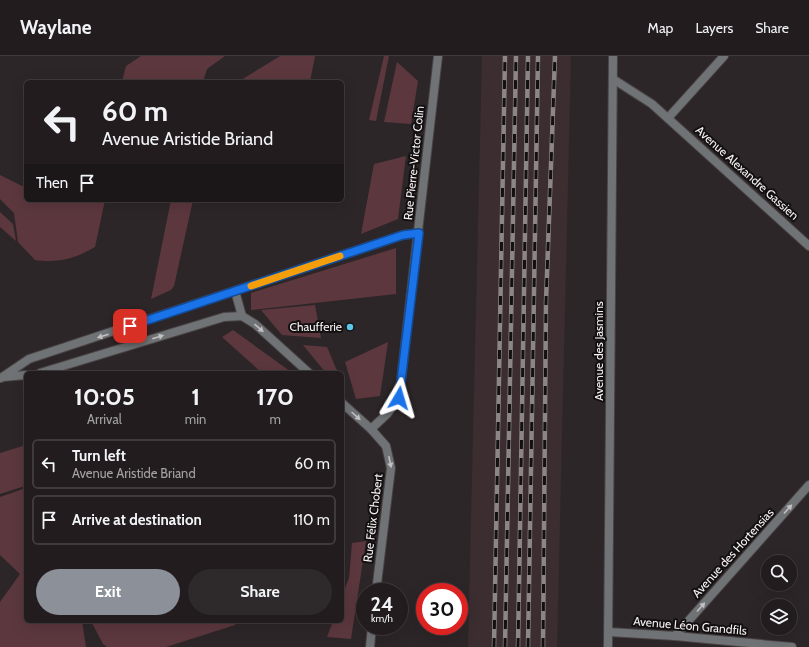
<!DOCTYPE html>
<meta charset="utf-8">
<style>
body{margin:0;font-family:Cabin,sans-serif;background:#2e292b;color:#f1f3f6;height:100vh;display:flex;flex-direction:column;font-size:15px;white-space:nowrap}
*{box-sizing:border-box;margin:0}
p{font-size:13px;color:#a2a1a4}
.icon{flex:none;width:22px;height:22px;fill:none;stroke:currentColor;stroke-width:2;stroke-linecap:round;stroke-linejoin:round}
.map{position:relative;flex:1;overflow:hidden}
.drawer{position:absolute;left:24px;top:315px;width:320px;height:252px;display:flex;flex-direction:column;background:#221c1e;border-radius:6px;box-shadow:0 4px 16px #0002,0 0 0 1px #3f3a3c}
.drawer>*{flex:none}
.hud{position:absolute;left:24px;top:24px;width:320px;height:122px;border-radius:6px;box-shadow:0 4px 16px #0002,0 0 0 1px #3f3a3c;background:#221c1e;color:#f1f3f6;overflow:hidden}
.buttons{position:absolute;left:761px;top:499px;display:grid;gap:8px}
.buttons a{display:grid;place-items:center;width:36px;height:36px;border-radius:50%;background:#221c1e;box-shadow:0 4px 16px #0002,0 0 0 1px #3f3a3c;font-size:20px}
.speed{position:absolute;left:356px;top:527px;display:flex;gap:8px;font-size:20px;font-weight:700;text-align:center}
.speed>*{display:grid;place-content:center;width:52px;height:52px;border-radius:50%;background:#221c1e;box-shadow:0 4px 16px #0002,0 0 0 1px #3f3a3c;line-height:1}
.speed small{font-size:10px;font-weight:400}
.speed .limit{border:6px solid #d22;background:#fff;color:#111}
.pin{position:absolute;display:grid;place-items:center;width:34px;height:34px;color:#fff;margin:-17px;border-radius:8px;box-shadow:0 2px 6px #0006}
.me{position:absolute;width:44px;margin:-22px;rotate:7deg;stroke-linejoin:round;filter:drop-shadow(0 0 3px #0008)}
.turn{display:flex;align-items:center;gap:14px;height:84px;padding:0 12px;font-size:18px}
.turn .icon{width:52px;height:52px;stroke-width:2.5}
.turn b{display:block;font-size:28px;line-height:34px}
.then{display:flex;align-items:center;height:38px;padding:0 12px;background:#0003;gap:8px;font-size:15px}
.eta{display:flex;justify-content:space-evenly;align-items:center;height:68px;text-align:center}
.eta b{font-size:24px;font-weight:700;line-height:28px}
.action{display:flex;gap:8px;margin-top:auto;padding:8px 12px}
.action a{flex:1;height:46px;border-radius:24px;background:#8c9099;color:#fff;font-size:16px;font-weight:700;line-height:46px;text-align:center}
.action a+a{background:#2e292b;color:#f1f3f6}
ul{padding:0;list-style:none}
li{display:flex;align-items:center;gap:12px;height:50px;margin:0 8px 6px;padding:0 4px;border:2px solid #3f3a3c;border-radius:6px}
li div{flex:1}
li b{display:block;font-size:15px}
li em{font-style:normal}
header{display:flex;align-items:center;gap:24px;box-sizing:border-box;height:56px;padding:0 20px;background:#221c1e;border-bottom:1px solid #3f3a3c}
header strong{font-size:19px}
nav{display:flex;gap:22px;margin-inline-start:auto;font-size:14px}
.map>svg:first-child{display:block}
.built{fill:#3b2d30}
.green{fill:#5c373e}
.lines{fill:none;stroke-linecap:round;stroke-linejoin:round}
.minor-casing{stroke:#494344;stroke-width:10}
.minor{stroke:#707375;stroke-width:8}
.rail-casing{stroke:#8c8688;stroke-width:4.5}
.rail{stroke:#131011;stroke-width:3;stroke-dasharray:9;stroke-linecap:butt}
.oneway{fill:#c1bfc1}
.route-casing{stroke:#114b97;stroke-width:10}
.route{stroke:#1a73e8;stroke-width:7}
.slow{stroke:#f59e0b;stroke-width:7}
.poi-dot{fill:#5cc7e7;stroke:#131011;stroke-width:1.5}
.labels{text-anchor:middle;stroke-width:4;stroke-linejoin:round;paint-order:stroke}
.street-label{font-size:12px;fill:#f7f2f3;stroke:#131011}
.poi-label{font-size:12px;fill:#f7f2f3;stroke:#131011;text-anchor:end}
</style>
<header>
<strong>Waylane</strong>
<nav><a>Map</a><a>Layers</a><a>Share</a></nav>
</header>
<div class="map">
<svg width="809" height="591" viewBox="0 0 809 591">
<rect width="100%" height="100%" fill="#2d2628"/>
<polygon class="built" points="482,0 571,0 557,591 468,591"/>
<g class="green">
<polygon points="141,0 225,0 207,13 203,26 122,26 126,10"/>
<polygon points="280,0 315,0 310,26 238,26"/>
<polygon points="384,0 389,0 376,65 369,64"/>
<polygon points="397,6 418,25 411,68 384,66"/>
<polygon points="406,100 398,163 361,178 374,108"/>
<path d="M0 119 26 132V144H51L56 146 60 144H105L95 191C74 203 59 207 35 204L18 186 14 157 0 143Z"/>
<polygon points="171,144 193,144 174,230 171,234 151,243"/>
<polygon points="0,156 13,168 16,185 0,171"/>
<polygon points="396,192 396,238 251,254 251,237"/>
<polygon points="315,249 321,282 282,279 261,254"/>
<polygon points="233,274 287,313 291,317 262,317 222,281"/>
<polygon points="388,286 380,340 356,343 345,306"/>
<polygon points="303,289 327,291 338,317 326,317"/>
<polygon points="26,389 26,433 25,430 0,438 0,397"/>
<polygon points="23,433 26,441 26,565 82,565 86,591 0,591 0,546 20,518 0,499 0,441"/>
<polygon points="366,485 351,583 327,581 333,565 342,565 342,540 349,522 352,487"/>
<polygon points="91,565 235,565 235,569 166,591 107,591 103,588"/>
</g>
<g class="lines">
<g class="minor-casing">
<g id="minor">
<polyline points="613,23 652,48 809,190"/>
<polyline points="668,62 724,0"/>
<polyline points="235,235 242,260"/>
<polyline points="40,317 224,261 242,260 255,268 309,317"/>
<polyline points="3,321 26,319"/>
<polyline points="1,322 29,303 403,179 419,177"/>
<polyline points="342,347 371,373 386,390 391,412 376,536"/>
<polyline points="371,373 387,358 399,342 438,0"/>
<polyline points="609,576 675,580 792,591"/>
<polyline points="675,580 809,429"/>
<polyline points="370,591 372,570"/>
<polyline points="608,591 613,0"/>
</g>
</g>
<use href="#minor" class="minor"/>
<g class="rail-casing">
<g id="rail">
<polyline points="494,591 505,0"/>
<polyline points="505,591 516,0"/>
<polyline points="518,591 528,0"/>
<polyline points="528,591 538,0"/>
<polyline points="543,591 546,246 555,0"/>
</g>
</g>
<use href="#rail" class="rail"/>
</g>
<defs><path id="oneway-solid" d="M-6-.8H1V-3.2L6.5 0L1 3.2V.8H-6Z"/></defs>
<g class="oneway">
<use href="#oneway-solid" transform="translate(259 272) rotate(41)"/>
<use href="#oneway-solid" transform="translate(103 280) rotate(162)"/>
<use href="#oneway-solid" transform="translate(158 281) rotate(-17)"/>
<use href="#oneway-solid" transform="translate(356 360) rotate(42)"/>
<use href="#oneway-solid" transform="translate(390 406) rotate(78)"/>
<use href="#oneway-solid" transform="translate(788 453) rotate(-48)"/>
<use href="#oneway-solid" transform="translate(701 551) rotate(-48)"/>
</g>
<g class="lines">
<g class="route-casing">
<polyline id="route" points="130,270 403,179 419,177 399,342"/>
</g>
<use href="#route" class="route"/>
<polyline class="slow" points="251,230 340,200"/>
</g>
<circle class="poi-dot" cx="350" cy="271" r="4"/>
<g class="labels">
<g class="street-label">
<text transform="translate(414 107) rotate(-84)" y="4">Rue Pierre-Victor Colin</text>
<text transform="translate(747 117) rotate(42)" y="4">Avenue Alexandre Gassien</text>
<text transform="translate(599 295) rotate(-90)" y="4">Avenue des Jasmins</text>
<text transform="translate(373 462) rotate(-83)" y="4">Rue Félix Chobert</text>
<text transform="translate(733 497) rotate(-48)" y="4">Avenue des Hortensias</text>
<text transform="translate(690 570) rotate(5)" y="4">Avenue Léon Grandfils</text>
</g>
<g class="poi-label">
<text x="342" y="275">Chaufferie</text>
</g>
</g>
</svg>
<div class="buttons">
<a><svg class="icon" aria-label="search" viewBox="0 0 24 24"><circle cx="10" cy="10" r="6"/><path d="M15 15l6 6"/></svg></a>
<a><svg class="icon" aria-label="layers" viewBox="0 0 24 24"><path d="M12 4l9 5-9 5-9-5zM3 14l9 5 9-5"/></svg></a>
</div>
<div class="speed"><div>24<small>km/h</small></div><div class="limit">30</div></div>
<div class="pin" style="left:130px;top:270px;background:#d93025"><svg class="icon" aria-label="arrive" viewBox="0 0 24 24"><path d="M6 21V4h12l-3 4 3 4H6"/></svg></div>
<svg class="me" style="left:399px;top:342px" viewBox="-20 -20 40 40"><path d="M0-17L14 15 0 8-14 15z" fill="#1a73e8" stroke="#fff" stroke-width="4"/></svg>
<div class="hud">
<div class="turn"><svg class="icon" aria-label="left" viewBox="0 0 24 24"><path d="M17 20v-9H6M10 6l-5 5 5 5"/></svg><div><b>60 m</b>Avenue Aristide Briand</div></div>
<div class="then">Then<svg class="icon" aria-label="arrive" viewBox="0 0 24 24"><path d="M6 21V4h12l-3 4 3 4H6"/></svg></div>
</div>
<section class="drawer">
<div class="eta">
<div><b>10:05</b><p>Arrival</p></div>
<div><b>1</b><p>min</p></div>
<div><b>170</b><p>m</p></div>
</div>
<ul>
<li><svg class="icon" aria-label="left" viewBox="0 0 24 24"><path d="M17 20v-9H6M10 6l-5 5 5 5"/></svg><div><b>Turn left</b><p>Avenue Aristide Briand</p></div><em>60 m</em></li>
<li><svg class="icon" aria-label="arrive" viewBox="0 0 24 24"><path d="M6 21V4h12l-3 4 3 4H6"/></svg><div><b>Arrive at destination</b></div><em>110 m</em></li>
</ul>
<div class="action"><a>Exit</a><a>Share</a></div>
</section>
</div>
